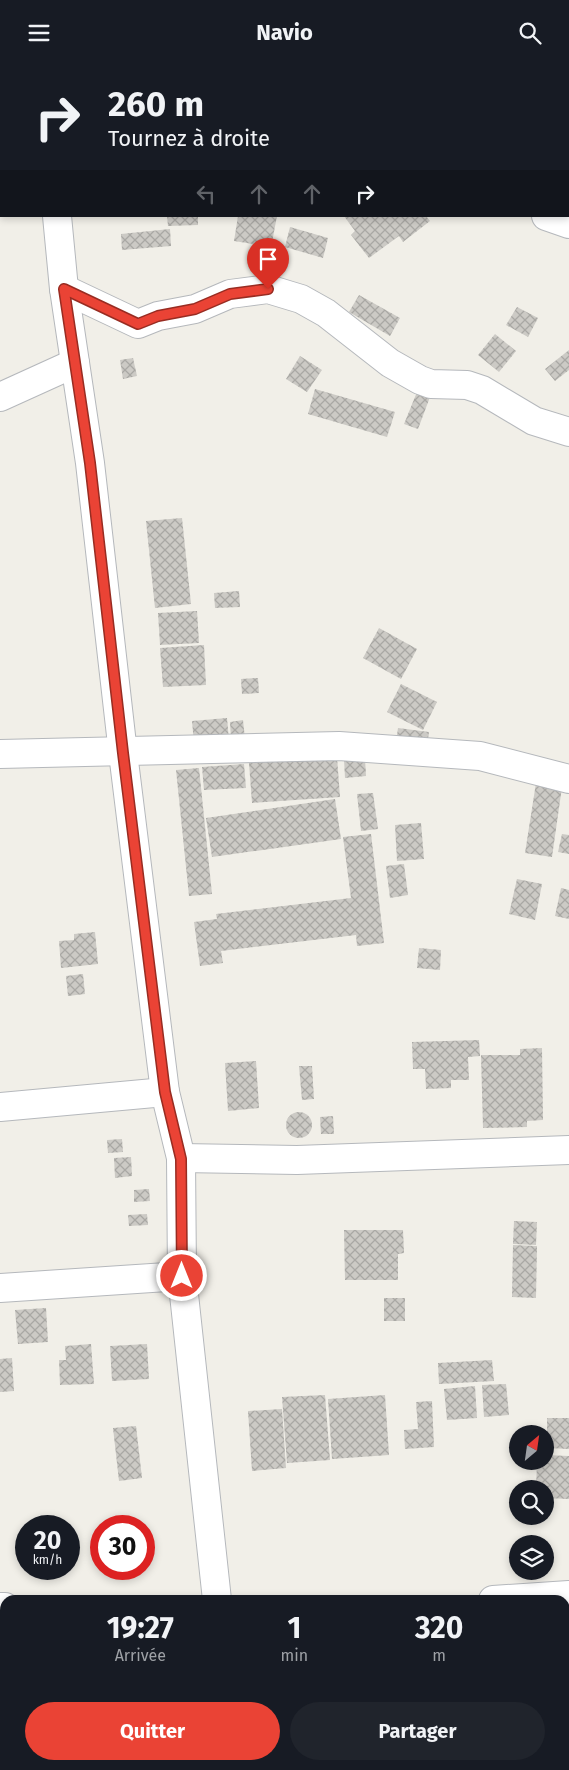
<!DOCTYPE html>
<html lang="fr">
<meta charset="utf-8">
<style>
body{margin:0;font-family:"Fira Sans",sans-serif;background:#20242c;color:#f1f3f6;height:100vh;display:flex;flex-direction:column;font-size:19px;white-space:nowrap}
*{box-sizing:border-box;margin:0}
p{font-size:16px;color:#9ea1a6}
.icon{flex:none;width:28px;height:28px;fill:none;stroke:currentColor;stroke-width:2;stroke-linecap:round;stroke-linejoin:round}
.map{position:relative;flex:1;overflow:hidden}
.details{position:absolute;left:0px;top:1530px;width:570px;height:175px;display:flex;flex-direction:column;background:#171b24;border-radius:15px 15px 0 0;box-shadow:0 2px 8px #0003}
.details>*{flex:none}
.guide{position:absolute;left:0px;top:0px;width:570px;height:152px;box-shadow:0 2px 8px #0003;background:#171b24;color:#f1f3f6;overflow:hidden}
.needle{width:32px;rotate:29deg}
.tools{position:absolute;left:509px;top:1360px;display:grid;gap:10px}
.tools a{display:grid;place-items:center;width:45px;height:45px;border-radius:50%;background:#171b24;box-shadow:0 2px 8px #0003;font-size:25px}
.speed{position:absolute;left:15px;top:1450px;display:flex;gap:10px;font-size:25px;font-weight:700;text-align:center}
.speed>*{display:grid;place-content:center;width:65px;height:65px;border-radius:50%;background:#171b24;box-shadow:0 2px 8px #0003;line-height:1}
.speed small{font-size:12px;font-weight:400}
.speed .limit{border:8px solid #d22;background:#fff;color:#111}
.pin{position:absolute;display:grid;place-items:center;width:42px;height:42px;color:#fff;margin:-51px -21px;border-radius:50% 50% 50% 0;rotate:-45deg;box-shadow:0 0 5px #0007}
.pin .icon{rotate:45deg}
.me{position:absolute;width:55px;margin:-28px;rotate:0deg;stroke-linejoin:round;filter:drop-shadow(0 0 4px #0008)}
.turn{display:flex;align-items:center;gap:18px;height:105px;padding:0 25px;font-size:22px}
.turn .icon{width:65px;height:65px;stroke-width:2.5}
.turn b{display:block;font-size:35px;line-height:42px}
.lanes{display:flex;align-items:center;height:48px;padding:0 25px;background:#0003;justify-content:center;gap:25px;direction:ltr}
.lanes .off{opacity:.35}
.eta{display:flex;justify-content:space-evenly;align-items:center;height:85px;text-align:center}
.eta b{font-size:30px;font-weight:700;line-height:35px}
.primary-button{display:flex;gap:10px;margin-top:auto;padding:10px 25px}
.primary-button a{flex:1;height:58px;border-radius:30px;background:#ea4335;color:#fff;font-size:20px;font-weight:700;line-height:58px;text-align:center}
.primary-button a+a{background:#20242c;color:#f1f3f6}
header{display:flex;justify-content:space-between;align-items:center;height:65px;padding:0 25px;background:#171b24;font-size:22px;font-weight:700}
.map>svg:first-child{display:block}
.building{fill:url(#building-cross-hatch)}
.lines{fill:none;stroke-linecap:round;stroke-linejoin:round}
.minor-casing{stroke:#b5b8bc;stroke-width:30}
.minor{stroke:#fff;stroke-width:28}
.route-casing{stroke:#982c22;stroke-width:12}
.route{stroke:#ea4335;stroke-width:9}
</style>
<header><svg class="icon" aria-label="menu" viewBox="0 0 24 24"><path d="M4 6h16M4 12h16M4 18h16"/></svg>Navio<svg class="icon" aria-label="search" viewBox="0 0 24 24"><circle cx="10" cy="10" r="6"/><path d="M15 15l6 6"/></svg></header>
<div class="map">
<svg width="569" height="1705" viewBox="0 0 569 1705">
<defs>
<pattern id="building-cross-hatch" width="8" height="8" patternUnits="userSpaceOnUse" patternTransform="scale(1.25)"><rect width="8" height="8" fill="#cccac5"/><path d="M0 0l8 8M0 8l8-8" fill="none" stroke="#a9a8a4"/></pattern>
</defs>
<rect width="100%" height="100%" fill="#f1efe8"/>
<g class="building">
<polygon points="167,151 198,151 198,160 168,161"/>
<polygon points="238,151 277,151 270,188 252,184 253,179 234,176"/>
<polygon points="344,151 426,151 430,156 403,177 399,171 369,193 351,170 355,166"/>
<polygon points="290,162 328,173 323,193 285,182"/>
<polygon points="170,164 171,181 122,185 121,169"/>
<polygon points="359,230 400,253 390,271 349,247"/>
<polygon points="517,242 538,253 528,272 506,260"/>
<polygon points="495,269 516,286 499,307 478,290"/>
<polygon points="569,285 569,305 555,316 545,304"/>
<polygon points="300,291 322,305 307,327 286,314"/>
<polygon points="133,293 137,311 123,314 120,295"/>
<polygon points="315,324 395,347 387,372 308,349"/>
<polygon points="417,327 430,332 418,364 404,359"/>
<polygon points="182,453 191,539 155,543 146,456"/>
<polygon points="239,526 240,542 215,543 214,528"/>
<polygon points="197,546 199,578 160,580 158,548"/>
<polygon points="379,563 417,584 401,614 363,593"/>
<polygon points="204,580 206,620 163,622 160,583"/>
<polygon points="258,613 259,628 242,629 241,614"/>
<polygon points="401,619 437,637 423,665 387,647"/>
<polygon points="227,653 229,675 194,678 192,656"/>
<polygon points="243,655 245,674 231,675 230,657"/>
<polygon points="398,663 429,667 427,681 396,677"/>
<polygon points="337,692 340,732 252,738 249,698"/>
<polygon points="365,693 366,711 345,713 344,694"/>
<polygon points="244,699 246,723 204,725 202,702"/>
<polygon points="199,703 212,829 189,831 176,705"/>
<polygon points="536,718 562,722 552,792 525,788"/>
<polygon points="373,728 378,764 361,766 357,729"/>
<polygon points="335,734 341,774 212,792 206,753"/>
<polygon points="421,758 424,794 397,796 395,760"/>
<polygon points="371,769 384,878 357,881 356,870 221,886 223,898 200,901 194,857 217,854 216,849 351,833 343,772"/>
<polygon points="562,769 569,770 569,789 558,787"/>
<polygon points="404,799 408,830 390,833 386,801"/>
<polygon points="517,814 542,819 535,855 509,849"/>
<polygon points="561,823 569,825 569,854 555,851"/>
<polygon points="95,867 98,899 61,903 59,876 74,875 74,869"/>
<polygon points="419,883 441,885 440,905 417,903"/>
<polygon points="83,909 85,929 68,931 66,911"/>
<polygon points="479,975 480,991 468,992 469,1015 451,1015 451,1023 426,1024 425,1004 413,1004 412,977"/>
<polygon points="542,983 543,1055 527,1056 527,1062 483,1063 481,990 520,990 520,984"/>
<polygon points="256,996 259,1043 228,1046 225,998"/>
<polygon points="299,1001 312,1001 314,1034 302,1035"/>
<circle cx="299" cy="1060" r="13"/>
<polygon points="333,1051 334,1069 321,1069 320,1052"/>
<polygon points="122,1074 123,1087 108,1088 107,1075"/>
<polygon points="131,1092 132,1111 115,1113 114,1093"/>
<polygon points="149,1124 150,1136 134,1137 134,1125"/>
<polygon points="147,1149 148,1160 129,1161 128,1150"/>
<polygon points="514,1156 537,1157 536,1180 513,1179"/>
<polygon points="344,1165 403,1165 404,1188 398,1189 398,1215 345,1215"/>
<polygon points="513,1180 537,1181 536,1233 512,1232"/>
<rect x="384" y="1233" width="21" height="23"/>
<polygon points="46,1243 48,1277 18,1279 15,1245"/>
<polygon points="91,1279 94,1319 60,1320 59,1295 66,1295 65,1281"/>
<polygon points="147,1279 149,1314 112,1316 110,1281"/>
<polygon points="12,1293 14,1326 0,1327 0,1294"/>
<polygon points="492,1295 494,1316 439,1319 438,1298"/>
<polygon points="506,1319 509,1350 484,1352 482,1320"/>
<polygon points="475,1321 477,1353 447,1355 444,1324"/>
<polygon points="325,1330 330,1395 287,1398 282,1332"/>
<polygon points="385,1330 389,1390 332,1394 328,1334"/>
<polygon points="432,1336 434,1382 405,1384 404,1365 418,1364 416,1337"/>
<polygon points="282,1344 286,1403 252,1406 248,1346"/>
<polygon points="547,1353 569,1353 569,1384 547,1383"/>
<polygon points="136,1361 142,1413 119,1416 113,1363"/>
<polygon points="545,1390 569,1391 569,1434 545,1433 545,1424 536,1424 537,1396 545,1396"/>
<polygon points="565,1681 569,1681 569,1705 555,1705 555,1700 565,1700"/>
<rect x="500" y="1700" width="42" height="5"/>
</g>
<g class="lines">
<g class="minor-casing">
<g id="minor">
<polyline points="43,0 43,1"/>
<polyline points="57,151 64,224 90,398 123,688 165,1027 181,1093 182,1211 217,1535"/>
<polyline points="546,151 569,159"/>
<polyline points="64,224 138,259 158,251 195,244 230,229 268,224 301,234 326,248 390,298 420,315 431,319 467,320 482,325 534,356 569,367"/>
<polyline points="0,332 75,298"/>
<polyline points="0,689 339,681 480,691 569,714"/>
<polyline points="0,1042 165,1027"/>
<polyline points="181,1093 297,1095 569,1085"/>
<polyline points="0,1223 182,1211"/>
<polyline points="493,1535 569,1530"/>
<polyline points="0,1542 5,1542"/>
<polyline points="237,1700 238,1705"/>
</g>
</g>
<use href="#minor" class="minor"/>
</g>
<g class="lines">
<g class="route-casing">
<polyline id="route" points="182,1211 181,1094 165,1027 123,688 90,398 64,224 138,259 158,251 195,244 230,229 268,224"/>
</g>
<use href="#route" class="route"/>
</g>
</svg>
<div class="tools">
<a><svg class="needle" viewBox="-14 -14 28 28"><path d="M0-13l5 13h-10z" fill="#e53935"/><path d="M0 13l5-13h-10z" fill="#9ea1a6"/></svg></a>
<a><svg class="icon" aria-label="search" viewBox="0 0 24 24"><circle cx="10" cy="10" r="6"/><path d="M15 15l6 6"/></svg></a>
<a><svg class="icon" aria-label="layers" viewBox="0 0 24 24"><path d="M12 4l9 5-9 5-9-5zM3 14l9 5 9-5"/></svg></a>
</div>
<div class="speed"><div>20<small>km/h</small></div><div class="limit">30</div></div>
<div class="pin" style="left:268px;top:224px;background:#d93025"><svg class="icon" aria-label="arrive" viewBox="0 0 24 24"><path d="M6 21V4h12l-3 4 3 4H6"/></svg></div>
<svg class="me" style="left:182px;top:1211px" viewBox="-20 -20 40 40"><circle r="17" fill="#ea4335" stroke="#fff" stroke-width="3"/><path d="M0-11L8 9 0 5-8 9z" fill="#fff"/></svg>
<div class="guide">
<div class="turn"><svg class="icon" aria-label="right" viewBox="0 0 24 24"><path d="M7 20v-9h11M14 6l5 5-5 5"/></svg><div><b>260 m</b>Tournez à droite</div></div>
<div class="lanes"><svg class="icon off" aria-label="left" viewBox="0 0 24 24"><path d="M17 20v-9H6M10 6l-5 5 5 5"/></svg><svg class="icon off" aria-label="ahead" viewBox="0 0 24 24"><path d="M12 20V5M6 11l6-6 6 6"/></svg><svg class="icon off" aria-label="ahead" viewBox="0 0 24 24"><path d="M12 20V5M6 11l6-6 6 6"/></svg><svg class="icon" aria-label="right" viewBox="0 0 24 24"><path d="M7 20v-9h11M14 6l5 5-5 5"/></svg></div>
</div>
<section class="details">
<div class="eta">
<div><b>19:27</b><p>Arrivée</p></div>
<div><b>1</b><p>min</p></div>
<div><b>320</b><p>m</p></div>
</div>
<div class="primary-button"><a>Quitter</a><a>Partager</a></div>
</section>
</div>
